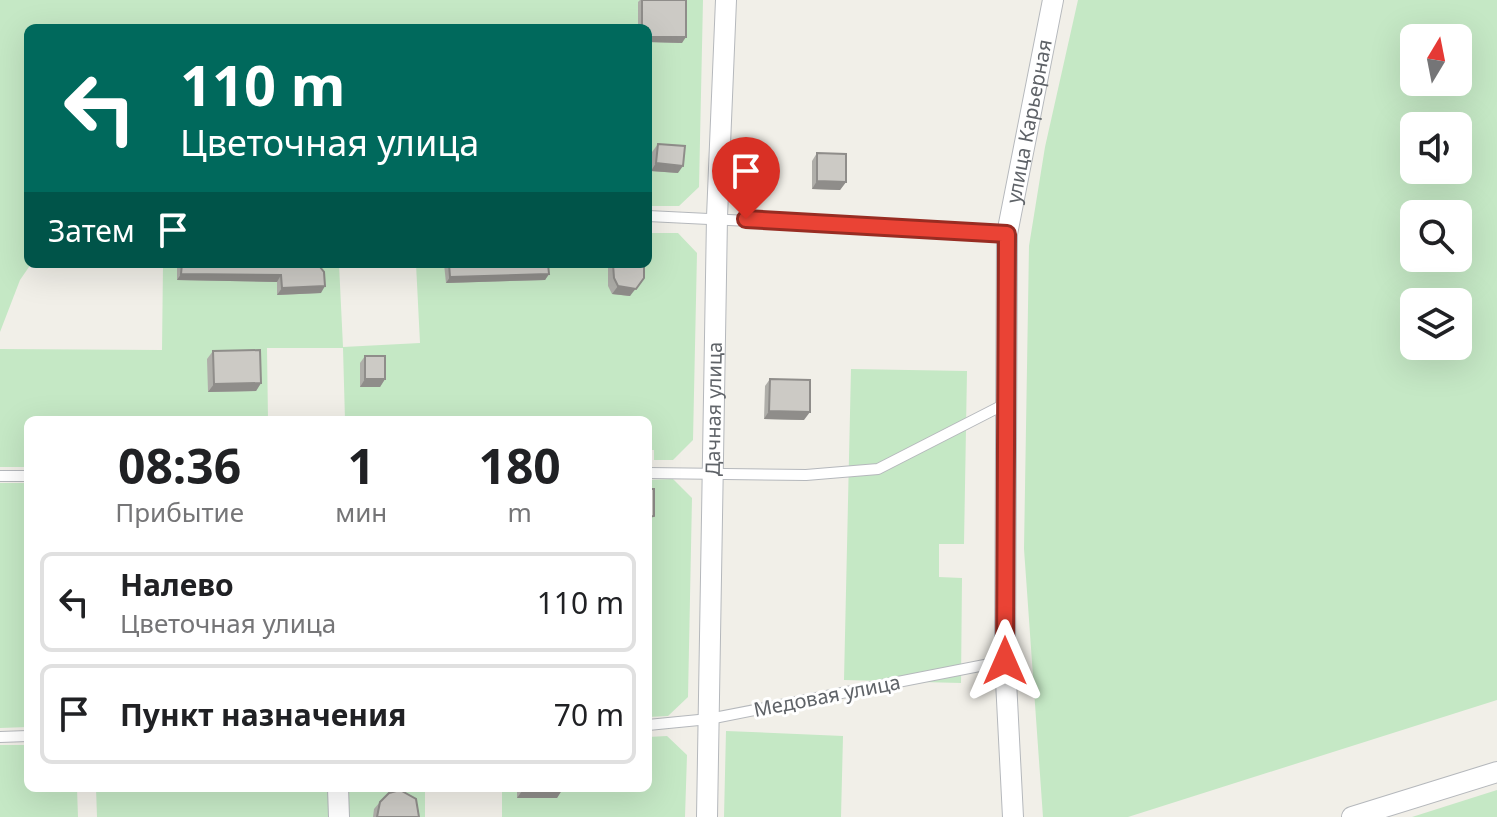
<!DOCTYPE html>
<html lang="ru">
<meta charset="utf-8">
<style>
body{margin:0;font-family:"Noto Sans",sans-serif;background:#f6f6f6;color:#202124;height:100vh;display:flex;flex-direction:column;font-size:30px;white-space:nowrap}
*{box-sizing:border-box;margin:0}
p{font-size:26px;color:#757577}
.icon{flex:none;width:44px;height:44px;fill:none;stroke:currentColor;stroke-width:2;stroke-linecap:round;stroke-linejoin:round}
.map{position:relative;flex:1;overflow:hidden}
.panel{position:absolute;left:24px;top:416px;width:628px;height:376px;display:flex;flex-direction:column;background:#fff;border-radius:12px;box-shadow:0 8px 32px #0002}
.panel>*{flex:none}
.guide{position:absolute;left:24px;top:24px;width:628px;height:244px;border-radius:12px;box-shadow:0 8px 32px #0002;background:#00695c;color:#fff;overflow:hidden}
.needle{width:52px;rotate:10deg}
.tools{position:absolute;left:1400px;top:24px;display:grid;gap:16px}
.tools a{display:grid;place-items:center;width:72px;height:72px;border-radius:12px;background:#fff;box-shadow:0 8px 32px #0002;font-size:40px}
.pin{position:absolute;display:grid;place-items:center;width:68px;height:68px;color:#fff;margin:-82px -34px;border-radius:50% 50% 50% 0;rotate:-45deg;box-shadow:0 0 8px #0007}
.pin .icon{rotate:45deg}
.me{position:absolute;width:88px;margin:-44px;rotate:0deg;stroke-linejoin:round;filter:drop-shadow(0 0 6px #0008)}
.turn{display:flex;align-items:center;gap:28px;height:168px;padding:0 24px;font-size:36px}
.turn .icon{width:104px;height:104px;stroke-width:2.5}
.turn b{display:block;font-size:56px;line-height:68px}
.then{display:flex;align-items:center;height:76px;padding:0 24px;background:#0003;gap:16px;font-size:30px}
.eta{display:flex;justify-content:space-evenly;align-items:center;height:136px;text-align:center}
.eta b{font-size:48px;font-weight:700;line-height:56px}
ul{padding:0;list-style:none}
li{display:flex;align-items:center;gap:24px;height:100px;margin:0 16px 12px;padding:0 8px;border:4px solid #e0e0e0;border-radius:12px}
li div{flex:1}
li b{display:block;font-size:30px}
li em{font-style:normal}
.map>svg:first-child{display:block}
.green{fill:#c5e8c5;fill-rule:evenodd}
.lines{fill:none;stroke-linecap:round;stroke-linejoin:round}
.lane-casing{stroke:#b5b8bc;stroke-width:12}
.street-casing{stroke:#b5b8bc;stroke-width:22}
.lane{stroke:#fff;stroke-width:10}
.street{stroke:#fff;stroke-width:20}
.wall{fill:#afaea9}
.shaded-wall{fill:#8f8d8a}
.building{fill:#cccac5;stroke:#8f8d8a;stroke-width:2}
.route-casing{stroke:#982c22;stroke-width:20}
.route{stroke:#ea4335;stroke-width:14}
.labels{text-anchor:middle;stroke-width:6;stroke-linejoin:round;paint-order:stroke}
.street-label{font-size:20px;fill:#5f6368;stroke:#fff}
</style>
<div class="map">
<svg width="1497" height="817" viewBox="0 0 1497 817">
<rect width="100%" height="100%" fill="#f1efe8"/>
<g class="green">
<polygon points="0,0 703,0 699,187 679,206 648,206 648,28 28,28 31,264 20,280 0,332"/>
<path d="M1078 0H1497V700L1128 817H1043L1024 549 1029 246 1045 147ZM1414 38H1458V82H1414ZM1414 126H1458V170H1414ZM1414 214H1458V258H1414ZM1414 302H1458V346H1414Z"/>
<polygon points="648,233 678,233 697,253 693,440 673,460 654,460 654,450 648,450 648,420 345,420 343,348 267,348 268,420 28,420 28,467 0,467 0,349 162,350 163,264 339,264 343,347 420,343 416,264 648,264"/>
<polygon points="851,369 967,371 964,544 939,544 939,577 962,578 961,683 844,680"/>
<polygon points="673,479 692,498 688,697 668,716 648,717 648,480"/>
<polygon points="0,483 28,483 28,727 0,728"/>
<polygon points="726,731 843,736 841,817 724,817"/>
<polygon points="667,736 687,755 685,817 502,817 502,788 648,788 648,737"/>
<polygon points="0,745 28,745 28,788 77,788 78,817 0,817"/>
<polygon points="96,788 330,788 330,817 97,817"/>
<polygon points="347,788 425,788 425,817 348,817"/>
<polygon points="1497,790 1497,817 1412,817"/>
</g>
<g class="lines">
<g class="lane-casing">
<g id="lane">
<polyline points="648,216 1007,234"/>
<polyline points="648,473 806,475 878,469 1005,404"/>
<polyline points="0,476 28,476"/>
<polyline points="648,725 709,719 1005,661"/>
<polyline points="0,737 28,736"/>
</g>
</g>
<g class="street-casing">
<g id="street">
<polyline points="338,788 339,817"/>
<path id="s1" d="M707 817 717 217 726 0"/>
<path id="s2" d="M1013 817 1005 661 1007 234 1053 0"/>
<polyline points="1352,817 1497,772"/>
</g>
</g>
<use href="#lane" class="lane"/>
<use href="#street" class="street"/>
</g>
<g class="wall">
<polygon points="640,0 686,0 682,43 648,42 648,28 638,28 638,2"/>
<polygon points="658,144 678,173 651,171 652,152"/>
<polygon points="817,153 846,182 840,190 812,189 812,161"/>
<polygon points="177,264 320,264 321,293 277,295 277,282 177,280"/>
<polygon points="444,264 548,264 549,274 545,280 446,283"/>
<polygon points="608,264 644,264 630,296 612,294 608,286"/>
<polygon points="213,351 261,383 256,391 208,392 207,359"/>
<polygon points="365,356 385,379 380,387 360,387 360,363"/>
<polygon points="770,379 804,420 764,419 765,386"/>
<polygon points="517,788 562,788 562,790 557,798 517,798"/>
<polygon points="380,802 419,817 373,817 374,809"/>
</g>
<g class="shaded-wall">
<polygon points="648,37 686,37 682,43 648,42"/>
<polygon points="656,163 683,166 678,173 651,171"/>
<polygon points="817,181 846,182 840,190 812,189"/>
<polygon points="181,274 281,275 277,282 177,280"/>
<polygon points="549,274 545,280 446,283 450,277"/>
<polygon points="644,278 630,296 612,294 618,286"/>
<polygon points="325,286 321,293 277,295 282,288"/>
<polygon points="365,379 385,379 380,387 360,387"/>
<polygon points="261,383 256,391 208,392 214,384"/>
<polygon points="769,411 810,412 804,420 764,419"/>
<polygon points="562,790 557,798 517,798 522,791"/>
</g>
<g class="building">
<polygon points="642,0 686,0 686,37 648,37 648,28 642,28"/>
<polygon points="658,144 685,146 683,166 656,163"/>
<polygon points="817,153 846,154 846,182 817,181"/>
<polygon points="182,264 320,264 320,267 324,272 325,286 282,288 281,275 181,274"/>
<polygon points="449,264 548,264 549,274 450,277"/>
<polygon points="613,264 644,264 644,278 636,289 618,286 614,278"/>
<polygon points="260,350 261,383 214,384 213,351"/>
<rect x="365" y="356" width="20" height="23"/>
<polygon points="770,379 810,380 810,412 769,411"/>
<polygon points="648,489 654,489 654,516 648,517"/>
<polygon points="522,788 562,788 562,790 522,791"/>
<polygon points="400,790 416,799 419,817 377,817 380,802 389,793"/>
</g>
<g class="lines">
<g class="route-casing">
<polyline id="route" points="746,219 1007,234 1005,661"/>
</g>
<use href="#route" class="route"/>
</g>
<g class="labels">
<g class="street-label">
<text dy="7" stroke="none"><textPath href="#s2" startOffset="698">улица Карьерная</textPath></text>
<text dy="7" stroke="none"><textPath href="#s1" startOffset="408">Дачная улица</textPath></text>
<text transform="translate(827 696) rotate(-11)" y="7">Медовая улица</text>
</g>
</g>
</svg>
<div class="tools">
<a><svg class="needle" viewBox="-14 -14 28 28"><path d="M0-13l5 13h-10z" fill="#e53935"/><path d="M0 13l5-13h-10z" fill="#757577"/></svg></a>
<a><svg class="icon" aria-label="sound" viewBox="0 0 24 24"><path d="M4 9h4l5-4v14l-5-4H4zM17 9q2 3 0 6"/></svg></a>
<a><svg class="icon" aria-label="search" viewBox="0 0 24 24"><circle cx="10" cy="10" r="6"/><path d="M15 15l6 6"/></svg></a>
<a><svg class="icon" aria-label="layers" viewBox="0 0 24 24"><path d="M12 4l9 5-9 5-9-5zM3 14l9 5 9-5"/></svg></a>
</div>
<div class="pin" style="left:746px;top:219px;background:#d93025"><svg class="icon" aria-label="arrive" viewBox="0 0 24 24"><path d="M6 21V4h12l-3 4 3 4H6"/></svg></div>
<svg class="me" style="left:1005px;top:661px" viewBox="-20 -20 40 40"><path d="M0-17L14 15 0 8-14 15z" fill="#ea4335" stroke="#fff" stroke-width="4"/></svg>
<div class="guide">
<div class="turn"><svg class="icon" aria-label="left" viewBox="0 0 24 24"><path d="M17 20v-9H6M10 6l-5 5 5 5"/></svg><div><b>110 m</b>Цветочная улица</div></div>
<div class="then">Затем<svg class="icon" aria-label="arrive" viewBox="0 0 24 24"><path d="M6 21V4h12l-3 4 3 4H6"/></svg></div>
</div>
<section class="panel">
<div class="eta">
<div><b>08:36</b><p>Прибытие</p></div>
<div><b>1</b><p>мин</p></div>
<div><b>180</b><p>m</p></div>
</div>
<ul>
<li><svg class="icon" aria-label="left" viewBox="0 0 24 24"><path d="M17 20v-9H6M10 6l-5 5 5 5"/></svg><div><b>Налево</b><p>Цветочная улица</p></div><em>110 m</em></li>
<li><svg class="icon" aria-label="arrive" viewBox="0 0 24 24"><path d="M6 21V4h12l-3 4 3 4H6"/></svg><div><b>Пункт назначения</b></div><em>70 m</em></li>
</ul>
</section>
</div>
